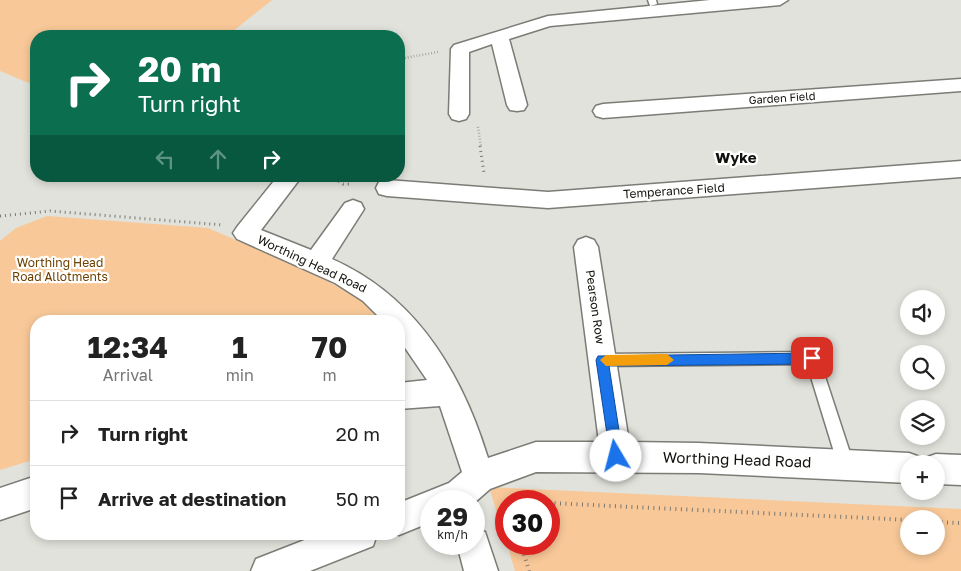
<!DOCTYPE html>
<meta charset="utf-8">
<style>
body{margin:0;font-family:"Golos Text",sans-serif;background:#f2f2f2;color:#222;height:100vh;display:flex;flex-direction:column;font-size:19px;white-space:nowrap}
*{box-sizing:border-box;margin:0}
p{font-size:16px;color:#767676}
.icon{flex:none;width:28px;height:28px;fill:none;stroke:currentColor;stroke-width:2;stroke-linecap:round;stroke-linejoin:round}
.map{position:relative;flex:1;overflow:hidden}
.drawer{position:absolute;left:30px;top:315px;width:375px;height:225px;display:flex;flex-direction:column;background:#fff;border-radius:20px;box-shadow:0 2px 8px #0003}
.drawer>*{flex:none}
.top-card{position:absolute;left:30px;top:30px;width:375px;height:152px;border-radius:20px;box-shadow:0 2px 8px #0003;background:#0b6e4f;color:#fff;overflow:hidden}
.buttons{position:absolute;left:900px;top:290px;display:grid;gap:10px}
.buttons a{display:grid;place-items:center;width:45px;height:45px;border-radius:50%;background:#fff;box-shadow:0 2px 8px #0003;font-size:25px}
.speed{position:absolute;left:420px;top:490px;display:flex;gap:10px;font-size:25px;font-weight:700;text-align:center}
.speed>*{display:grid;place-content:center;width:65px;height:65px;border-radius:50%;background:#fff;box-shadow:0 2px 8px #0003;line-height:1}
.speed small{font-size:12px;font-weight:400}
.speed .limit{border:8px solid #d22;background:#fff;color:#111}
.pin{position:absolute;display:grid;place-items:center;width:42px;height:42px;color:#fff;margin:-21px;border-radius:10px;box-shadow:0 2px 8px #0006}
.me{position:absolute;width:55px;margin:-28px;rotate:352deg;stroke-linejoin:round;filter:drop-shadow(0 0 4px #0008)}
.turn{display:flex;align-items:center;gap:18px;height:105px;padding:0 25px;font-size:22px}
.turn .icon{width:65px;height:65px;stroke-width:2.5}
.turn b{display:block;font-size:35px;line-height:42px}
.lanes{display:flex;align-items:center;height:48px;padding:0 25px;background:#0003;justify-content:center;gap:25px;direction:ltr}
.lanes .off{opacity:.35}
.eta{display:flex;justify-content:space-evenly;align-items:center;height:85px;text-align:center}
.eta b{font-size:30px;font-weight:700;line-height:35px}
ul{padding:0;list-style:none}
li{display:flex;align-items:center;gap:15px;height:65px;padding:0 25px;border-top:1px solid #e0e0e0}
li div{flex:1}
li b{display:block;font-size:19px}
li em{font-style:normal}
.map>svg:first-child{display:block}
.green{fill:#f8c898;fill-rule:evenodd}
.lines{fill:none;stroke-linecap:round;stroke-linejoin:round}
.service-casing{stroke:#7b7c76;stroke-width:3}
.minor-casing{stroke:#7b7c76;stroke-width:3}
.path-far2{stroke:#787874;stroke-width:2.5;stroke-dasharray:0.5 2.5;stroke-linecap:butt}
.path-far1{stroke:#787874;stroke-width:3;stroke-dasharray:1 4;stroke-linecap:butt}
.path{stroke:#787874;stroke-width:4;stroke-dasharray:1 4.5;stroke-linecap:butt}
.service{fill:#fff;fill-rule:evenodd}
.minor{fill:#fff;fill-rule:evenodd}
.route{fill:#1a73e8;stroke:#114b97}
.slow{fill:#f59e0b}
.labels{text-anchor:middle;stroke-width:4.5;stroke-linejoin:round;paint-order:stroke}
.far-street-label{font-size:11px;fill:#11110f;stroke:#fffffe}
.street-label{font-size:12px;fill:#11110f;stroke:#fffffe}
.park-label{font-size:12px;fill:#6c4002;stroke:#fffffe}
.quarter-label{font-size:15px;font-weight:bold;fill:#11110f;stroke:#fffffe}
.near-street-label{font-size:15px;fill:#11110f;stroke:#fffffe}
</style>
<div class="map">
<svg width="961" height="571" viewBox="0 0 961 571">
<rect width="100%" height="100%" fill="#e1e2db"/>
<g class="green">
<polygon points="0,0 272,0 227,36 36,36 36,86 0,71"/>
<polygon points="47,216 208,228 315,274 370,305 388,321 36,321 36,459 0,470 0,241 16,228"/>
<path d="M489 487 961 509V571H515L507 544H549V501H506V542ZM909 519H936V546H909Z"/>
</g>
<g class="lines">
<g class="service-casing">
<g id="service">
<polygon points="648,0 656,0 657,4 650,6"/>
<polygon points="808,340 813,342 815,346 854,465 851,470 846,473 841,470 838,465 807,364 602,366 597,364 595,360 597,356 602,354 803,352 801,346 803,342"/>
</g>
</g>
<g class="minor-casing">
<g id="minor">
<polygon points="710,0 788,0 780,5 550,26 509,39 527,105 524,110 517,111 510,110 507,105 492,44 469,52 469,114 466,119 459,121 452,119 449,114 451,49 454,45 548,16"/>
<polygon points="961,79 961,91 603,118 596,116 593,111 596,106 603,104"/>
<polygon points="961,161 961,177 548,208 387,196 379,194 376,188 379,182 387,180 548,192"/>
<path d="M278 176H302L261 230 311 250 345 203 353 200 361 203 364 209 332 259C416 296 462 373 488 458L536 442H599L574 247 578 240 586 237 594 240 598 247 629 442 699 443 909 453 920 457 923 464H909V483L699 473 536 472 490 489 474 503 431 501V522L399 535 396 534H399V503L449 483 462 472 440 406 399 409V383L427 380 399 339V321H383L363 301 335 283 237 239 233 233 237 227Z"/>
<polygon points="936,454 961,455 961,485 936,484 936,464 923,464 925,458"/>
<polygon points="36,476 36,508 0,520 0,488"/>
<polygon points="474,528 485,532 498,571 464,571 457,544 474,544"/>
<polygon points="320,534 377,534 373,546 310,571 251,571 256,559"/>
</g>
</g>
<g class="path-far2">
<polyline points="399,59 438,52"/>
<polyline points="478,127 481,147"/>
</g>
<g class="path-far1">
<polyline points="480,146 484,173"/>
<polyline points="330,176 343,184 349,184"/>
<polyline points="0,216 50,211 223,225"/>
</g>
<g class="path">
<polyline points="549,503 909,520"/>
<polyline points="936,522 961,523"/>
<polyline points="521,544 529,571"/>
</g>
<use href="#service" class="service"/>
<use href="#minor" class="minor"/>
</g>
<polygon class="route" points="812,353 818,358 812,364 609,366 623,456 621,461 616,463 611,461 596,360 598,356"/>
<polygon class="slow" points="667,354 674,360 667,365 606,366 600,360 606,355"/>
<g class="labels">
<g class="far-street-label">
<text transform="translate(782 98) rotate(-4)" y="4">Garden Field</text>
</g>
<g class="street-label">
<text transform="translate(674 191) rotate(-4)" y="4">Temperance Field</text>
<text transform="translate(312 264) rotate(25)" y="4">Worthing Head Road</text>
<text transform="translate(595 307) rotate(82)" y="4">Pearson Row</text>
</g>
<g class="park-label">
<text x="60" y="267">Worthing Head<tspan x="60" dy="14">Road Allotments</tspan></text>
</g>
<g class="quarter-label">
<text x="736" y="163">Wyke</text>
</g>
<g class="near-street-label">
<text transform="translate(737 460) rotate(2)" y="5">Worthing Head Road</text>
</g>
</g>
</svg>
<div class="buttons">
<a><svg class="icon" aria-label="sound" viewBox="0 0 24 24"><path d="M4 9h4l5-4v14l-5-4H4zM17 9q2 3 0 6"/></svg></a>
<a><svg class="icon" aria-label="search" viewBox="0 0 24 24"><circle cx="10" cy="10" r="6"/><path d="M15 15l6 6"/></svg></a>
<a><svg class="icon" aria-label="layers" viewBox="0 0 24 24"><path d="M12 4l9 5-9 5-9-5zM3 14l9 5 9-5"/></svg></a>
<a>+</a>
<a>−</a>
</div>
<div class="speed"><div>29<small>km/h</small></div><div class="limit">30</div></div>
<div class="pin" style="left:812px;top:358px;background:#d93025"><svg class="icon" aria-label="arrive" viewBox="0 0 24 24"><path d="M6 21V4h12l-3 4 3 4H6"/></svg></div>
<svg class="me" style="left:616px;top:456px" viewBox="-20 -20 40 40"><circle r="19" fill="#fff"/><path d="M0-13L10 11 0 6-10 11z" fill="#1a73e8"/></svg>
<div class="top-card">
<div class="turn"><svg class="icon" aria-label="right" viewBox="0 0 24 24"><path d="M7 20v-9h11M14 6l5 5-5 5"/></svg><div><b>20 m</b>Turn right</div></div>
<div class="lanes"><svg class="icon off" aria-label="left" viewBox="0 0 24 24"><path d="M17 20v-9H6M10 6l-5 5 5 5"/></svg><svg class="icon off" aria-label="ahead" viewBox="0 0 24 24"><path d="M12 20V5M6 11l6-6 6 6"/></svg><svg class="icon" aria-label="right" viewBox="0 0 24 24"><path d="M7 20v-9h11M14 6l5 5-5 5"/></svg></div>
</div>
<section class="drawer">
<div class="eta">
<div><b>12:34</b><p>Arrival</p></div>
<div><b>1</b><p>min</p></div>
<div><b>70</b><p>m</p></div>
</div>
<ul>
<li><svg class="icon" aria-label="right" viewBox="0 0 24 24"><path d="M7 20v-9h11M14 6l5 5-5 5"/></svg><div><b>Turn right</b></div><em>20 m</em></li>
<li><svg class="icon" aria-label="arrive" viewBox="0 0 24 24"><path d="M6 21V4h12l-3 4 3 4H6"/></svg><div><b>Arrive at destination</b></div><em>50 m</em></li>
</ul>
</section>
</div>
